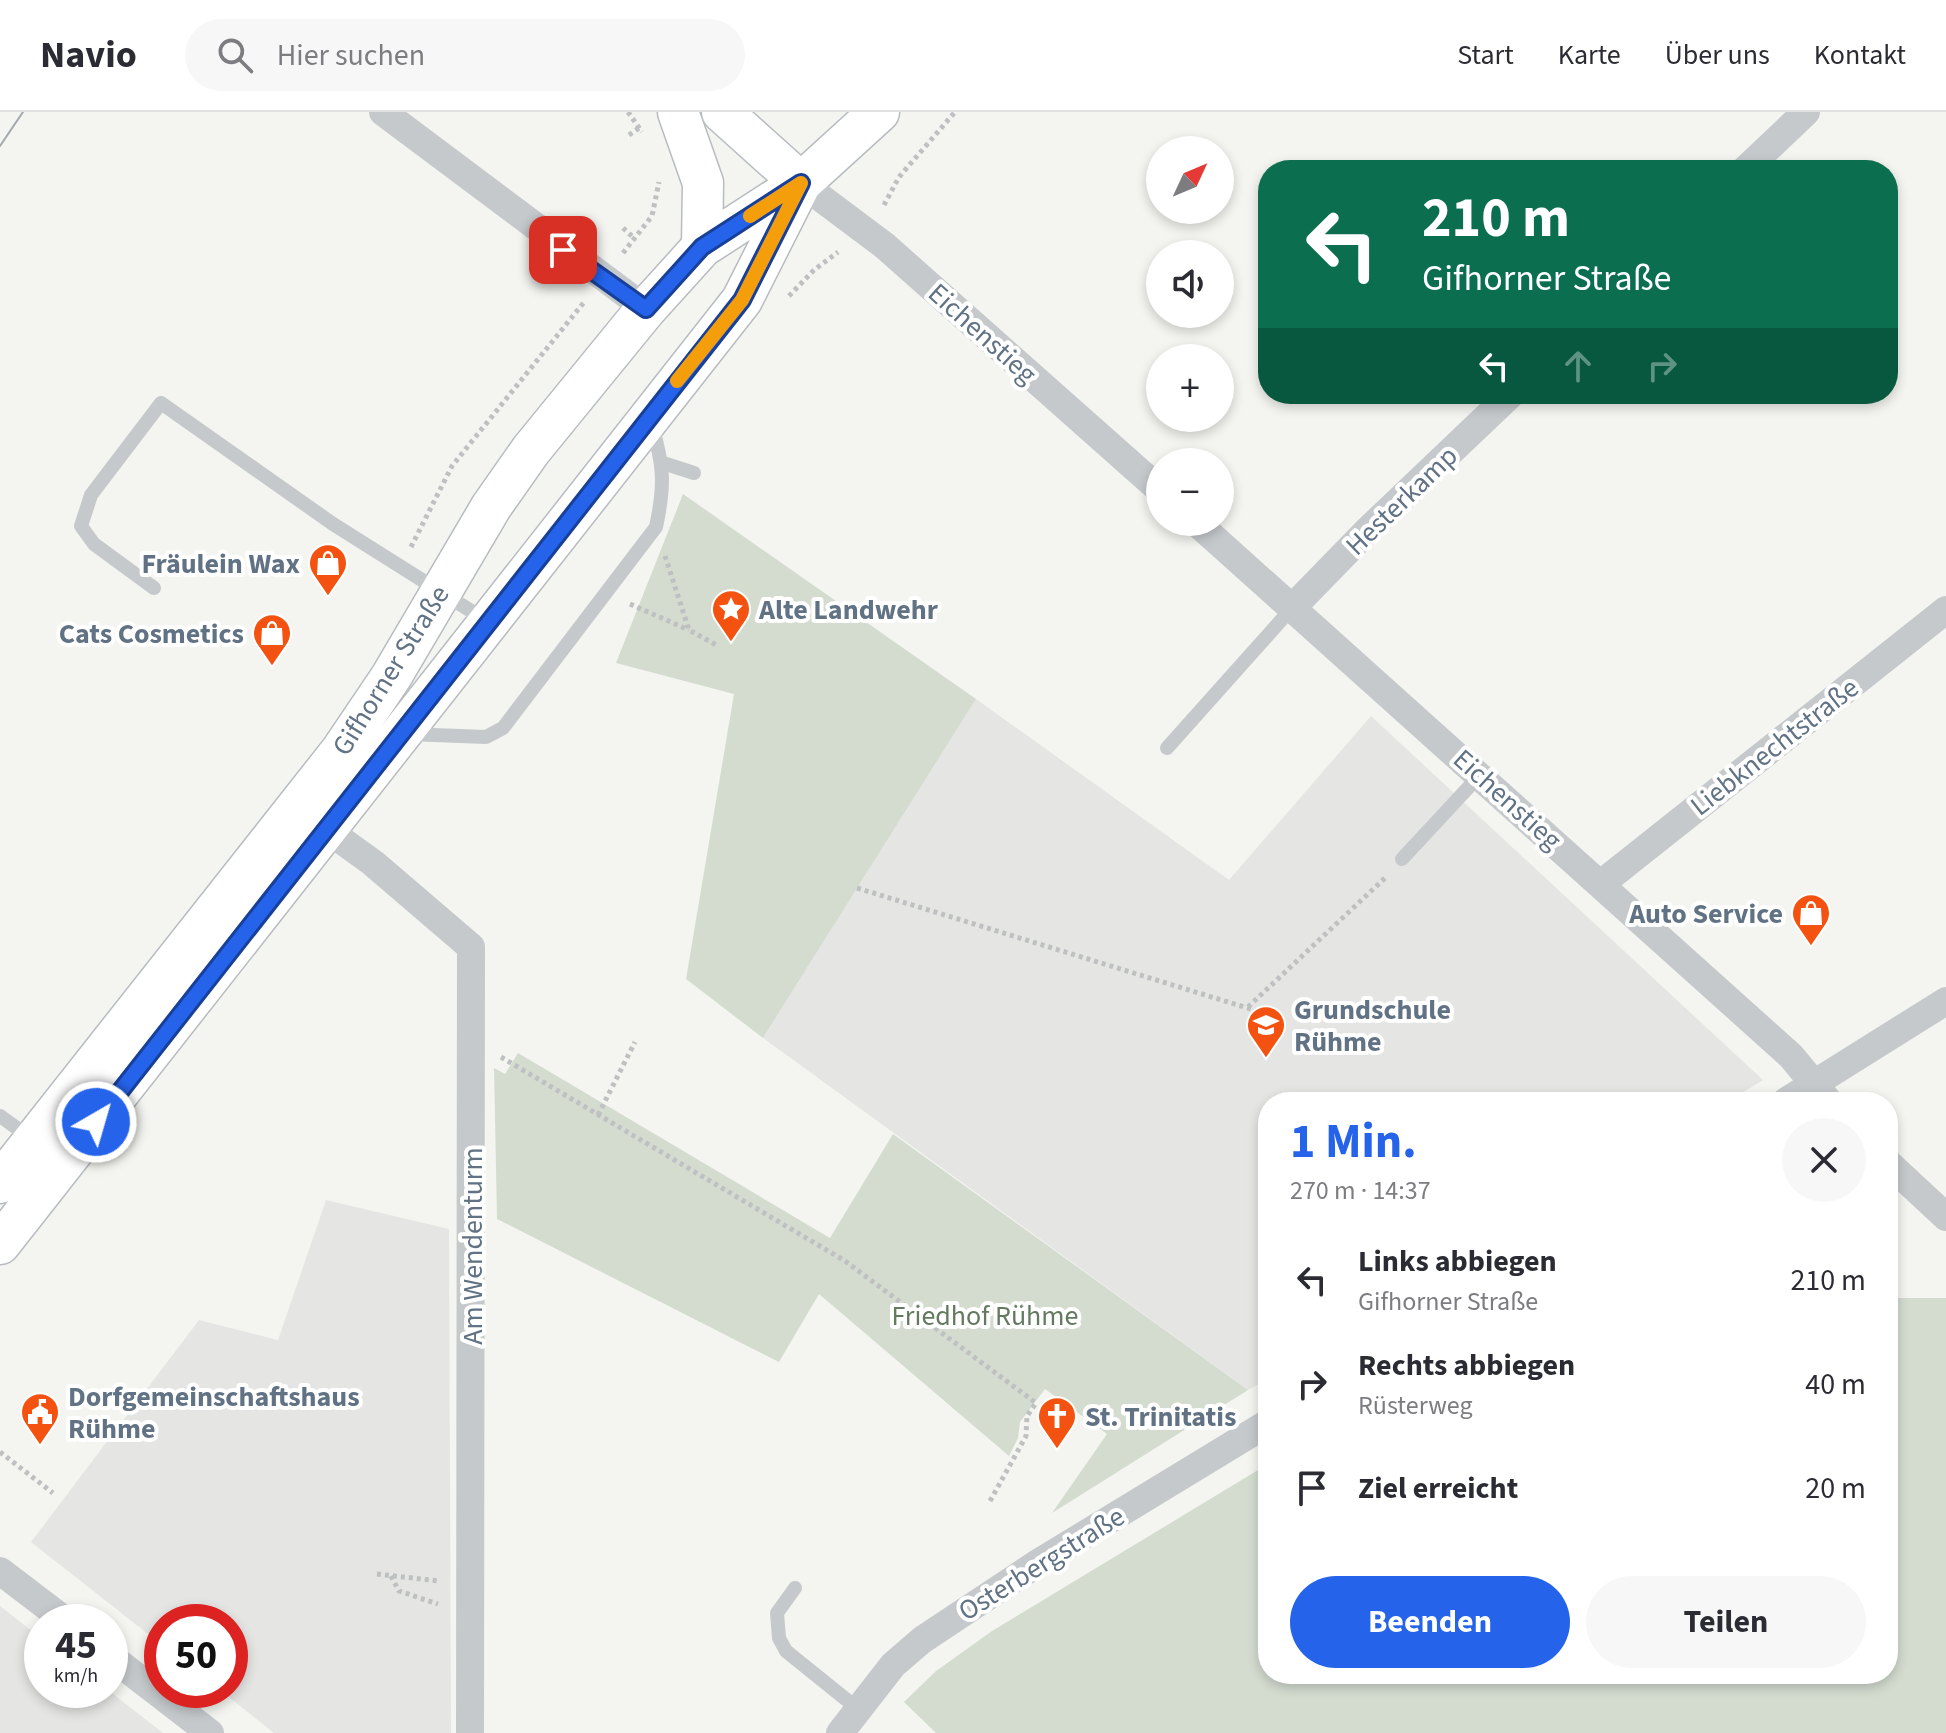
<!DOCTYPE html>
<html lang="de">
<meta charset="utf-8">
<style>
body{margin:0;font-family:"Source Sans 3",sans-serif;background:#f7f7f7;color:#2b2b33;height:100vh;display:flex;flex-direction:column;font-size:30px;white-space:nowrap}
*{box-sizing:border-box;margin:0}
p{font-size:26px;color:#7c7c81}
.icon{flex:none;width:44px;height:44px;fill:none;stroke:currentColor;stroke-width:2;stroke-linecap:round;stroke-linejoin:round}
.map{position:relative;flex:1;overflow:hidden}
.drawer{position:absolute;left:1258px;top:980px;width:640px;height:592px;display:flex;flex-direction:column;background:#fff;border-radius:32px;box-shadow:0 4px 12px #0003}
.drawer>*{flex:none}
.guide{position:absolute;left:1258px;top:48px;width:640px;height:244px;border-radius:32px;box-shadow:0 4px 12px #0003;background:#0b6e4f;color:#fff;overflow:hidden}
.needle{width:52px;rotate:46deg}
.controls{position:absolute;left:1146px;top:24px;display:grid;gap:16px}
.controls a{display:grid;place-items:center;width:88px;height:88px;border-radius:50%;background:#fff;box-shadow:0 4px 12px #0003;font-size:40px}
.speed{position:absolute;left:24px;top:1492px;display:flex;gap:16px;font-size:40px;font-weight:700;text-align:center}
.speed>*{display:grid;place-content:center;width:104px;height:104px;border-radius:50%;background:#fff;box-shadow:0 4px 12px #0003;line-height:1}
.speed small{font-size:20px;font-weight:400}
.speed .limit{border:12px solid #d22;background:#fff;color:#111}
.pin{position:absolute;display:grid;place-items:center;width:68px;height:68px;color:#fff;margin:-34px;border-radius:16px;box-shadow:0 4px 12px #0006}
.me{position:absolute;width:88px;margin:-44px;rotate:38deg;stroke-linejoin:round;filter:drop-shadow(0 0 6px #0008)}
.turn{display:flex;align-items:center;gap:28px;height:168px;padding:0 32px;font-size:36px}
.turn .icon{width:104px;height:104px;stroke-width:2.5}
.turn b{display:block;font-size:56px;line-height:68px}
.lanes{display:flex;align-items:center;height:76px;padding:0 32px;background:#0003;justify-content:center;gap:40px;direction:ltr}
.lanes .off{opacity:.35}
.round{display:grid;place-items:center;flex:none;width:84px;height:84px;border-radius:42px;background:#f7f7f7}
.head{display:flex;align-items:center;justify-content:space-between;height:136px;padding:0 32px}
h1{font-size:48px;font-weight:700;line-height:60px;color:#2563eb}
.button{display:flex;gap:16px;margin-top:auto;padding:16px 32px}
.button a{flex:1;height:92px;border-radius:48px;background:#2563eb;color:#fff;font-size:32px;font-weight:700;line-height:92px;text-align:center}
.button a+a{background:#f7f7f7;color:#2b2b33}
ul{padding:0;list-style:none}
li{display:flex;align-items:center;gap:24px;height:104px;padding:0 32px}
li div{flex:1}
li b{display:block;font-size:30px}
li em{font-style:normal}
header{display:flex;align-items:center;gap:48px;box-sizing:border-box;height:112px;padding:0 40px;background:#fff;border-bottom:2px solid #e1e1e2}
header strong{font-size:38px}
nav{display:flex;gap:44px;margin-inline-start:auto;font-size:28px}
.search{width:560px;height:72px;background:#f7f7f7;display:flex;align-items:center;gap:20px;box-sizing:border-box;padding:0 28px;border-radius:44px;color:#7c7c81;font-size:30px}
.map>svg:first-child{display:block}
.built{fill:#e5e6e3}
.green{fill:#d4dcd0}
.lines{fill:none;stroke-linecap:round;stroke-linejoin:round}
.secondary-casing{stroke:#b7bcc1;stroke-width:43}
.path{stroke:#bec0c2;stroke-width:5;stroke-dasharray:4 4;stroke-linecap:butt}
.lane{stroke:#c6c9cc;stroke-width:14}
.street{stroke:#c6c9cc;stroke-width:28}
.secondary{stroke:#fff;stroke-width:40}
.tram{stroke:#a3a9af;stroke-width:2}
.route-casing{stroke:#184099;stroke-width:20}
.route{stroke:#2563eb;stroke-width:14}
.slow{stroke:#f59e0b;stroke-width:14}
.labels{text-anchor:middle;stroke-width:8;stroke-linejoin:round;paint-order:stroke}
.street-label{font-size:28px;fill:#607284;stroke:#fff}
.poi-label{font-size:28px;font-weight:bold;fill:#607284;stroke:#fff;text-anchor:start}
.park-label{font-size:28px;fill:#647a60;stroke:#fff}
</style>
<header>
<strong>Navio</strong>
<div class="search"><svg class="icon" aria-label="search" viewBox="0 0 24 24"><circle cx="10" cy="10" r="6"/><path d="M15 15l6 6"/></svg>Hier suchen</div>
<nav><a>Start</a><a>Karte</a><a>Über uns</a><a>Kontakt</a></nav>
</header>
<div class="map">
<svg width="1946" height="1621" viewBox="0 0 1946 1621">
<rect width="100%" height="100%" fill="#f4f5f0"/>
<g class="built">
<polygon points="976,587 1229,768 1371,604 1763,968 1727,990 1268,990 1268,1267 1248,1278 763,926"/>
<polygon points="326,1088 449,1117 451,1621 274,1621 220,1578 230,1578 230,1510 162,1510 162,1533 31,1430 199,1208 278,1228"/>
<polygon points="0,1494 42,1527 42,1578 108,1578 163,1621 0,1621"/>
</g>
<g class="green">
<polygon points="683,382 976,587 763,926 686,867 734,582 616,551"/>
<polygon points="518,941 830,1126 893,1022 1248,1278 1052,1401 1107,1322 1045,1277 1020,1310 1018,1326 1009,1344 819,1182 779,1250 497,1107 494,956 505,962"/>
<polygon points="1888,1186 1946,1186 1946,1621 936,1621 904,1590 936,1559 992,1519 1268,1352 1268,1562 1888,1562"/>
</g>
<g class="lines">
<g class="secondary-casing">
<g id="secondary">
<polyline points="678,0 703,71 702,135"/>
<polyline points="722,0 801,71"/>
<polyline points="0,1071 341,639 391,565 491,395 531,338 646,197 702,135 801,71 879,0"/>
<polyline points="0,1132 742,188 801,71"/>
</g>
</g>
<g class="path">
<polyline points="628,0 642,20"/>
<polyline points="629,23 639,16"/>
<polyline points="884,93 899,65 955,0"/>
<polyline points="623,116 634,126"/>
<polyline points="623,141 652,104 659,70"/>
<polyline points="789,184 814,158 838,140"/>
<polyline points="411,435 452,354 585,189"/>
<polyline points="665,444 689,518 718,534"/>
<polyline points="630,492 689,518"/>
<polyline points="857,776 1267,902"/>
<polyline points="1248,895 1386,765"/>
<polyline points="501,945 845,1149 1036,1291 1027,1304 1026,1324 990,1389"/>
<polyline points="598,1003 635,930"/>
<polyline points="0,1340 53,1381"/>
<polyline points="377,1462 439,1469"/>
<polyline points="391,1464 399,1479 438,1492"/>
</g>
<g class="lane">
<polyline points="663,351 694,361"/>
<polyline points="154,476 94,432 81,414 91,383 161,291 333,412 487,509"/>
<path d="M407 622 486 625 503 616 656 415C665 373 664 354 652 314"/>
<polyline points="1167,636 1292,496"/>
<polyline points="1402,747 1480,663"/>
<polyline points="0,1004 32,1027"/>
<polyline points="795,1476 777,1501 779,1526 786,1539 858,1597"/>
</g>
<g class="street">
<polyline points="383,0 646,197"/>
<polyline points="1745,58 1806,0"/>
<polyline points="801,71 885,134 1160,378"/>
<polyline points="1196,410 1791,944 1829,990"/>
<polyline points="1292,496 1367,419 1511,282"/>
<polyline points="326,717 373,751 471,835 470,1621"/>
<polyline points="1602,771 1946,498"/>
<polyline points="1785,990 1946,889"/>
<polyline points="1888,1051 1946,1105"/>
<polyline points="0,1459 67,1510"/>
<polyline points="110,1544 210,1621"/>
<polyline points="840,1621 893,1553 922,1528 1038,1451 1268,1311"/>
</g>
<use href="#secondary" class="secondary"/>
<polyline class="tram" points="0,34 23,0"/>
</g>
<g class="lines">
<g class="route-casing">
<polyline id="route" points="96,1010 742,188 801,71 702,135 646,197 563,138"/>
</g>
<use href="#route" class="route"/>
<polyline class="slow" points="677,269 742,188 801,71 750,104"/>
</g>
<defs>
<g id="shop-pin" transform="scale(2)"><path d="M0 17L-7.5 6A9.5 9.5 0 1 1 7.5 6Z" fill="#f45210" stroke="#fff"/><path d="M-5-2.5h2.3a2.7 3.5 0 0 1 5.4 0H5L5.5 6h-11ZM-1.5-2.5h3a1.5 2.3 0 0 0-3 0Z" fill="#fff"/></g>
<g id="sight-pin" transform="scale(2)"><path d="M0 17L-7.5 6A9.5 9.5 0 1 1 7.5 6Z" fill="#f45210" stroke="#fff"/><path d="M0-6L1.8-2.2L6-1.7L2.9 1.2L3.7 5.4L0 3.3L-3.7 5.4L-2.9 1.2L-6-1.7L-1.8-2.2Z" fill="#fff"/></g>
<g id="school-pin" transform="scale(2)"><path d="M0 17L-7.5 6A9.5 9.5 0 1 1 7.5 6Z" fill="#f45210" stroke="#fff"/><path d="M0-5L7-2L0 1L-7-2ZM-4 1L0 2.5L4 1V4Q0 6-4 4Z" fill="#fff"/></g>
<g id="civic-pin" transform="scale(2)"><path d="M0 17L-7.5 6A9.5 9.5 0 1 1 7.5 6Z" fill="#f45210" stroke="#fff"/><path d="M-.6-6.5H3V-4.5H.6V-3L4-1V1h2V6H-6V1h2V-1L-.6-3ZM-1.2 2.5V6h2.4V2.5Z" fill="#fff"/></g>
<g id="church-pin" transform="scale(2)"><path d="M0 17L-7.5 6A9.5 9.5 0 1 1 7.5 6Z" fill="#f45210" stroke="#fff"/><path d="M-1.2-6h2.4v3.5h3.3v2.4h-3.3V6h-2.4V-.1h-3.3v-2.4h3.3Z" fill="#fff"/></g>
</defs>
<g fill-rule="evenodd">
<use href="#shop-pin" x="328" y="451"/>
<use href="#sight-pin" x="731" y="497"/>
<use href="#shop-pin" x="272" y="521"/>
<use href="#shop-pin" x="1811" y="801"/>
<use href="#school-pin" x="1266" y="913"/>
<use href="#civic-pin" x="40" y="1300"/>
<use href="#church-pin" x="1057" y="1304"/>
</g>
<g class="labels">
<g class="street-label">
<text transform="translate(983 221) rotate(42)" y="10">Eichenstieg</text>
<text transform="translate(1401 388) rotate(-44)" y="10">Hesterkamp</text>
<text transform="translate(390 558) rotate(-58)" y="10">Gifhorner Straße</text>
<text transform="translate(1774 634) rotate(-38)" y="10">Liebknechtstraße</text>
<text transform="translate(1508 687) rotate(42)" y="10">Eichenstieg</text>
<text transform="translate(472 1134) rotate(-90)" y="10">Am Wendenturm</text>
<text transform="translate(1041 1451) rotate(-32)" y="10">Osterbergstraße</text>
</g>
<g class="poi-label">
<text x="300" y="461" text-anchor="end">Fräulein Wax</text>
<text x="759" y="507">Alte Landwehr</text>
<text x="244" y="531" text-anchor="end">Cats Cosmetics</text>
<text x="1783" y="811" text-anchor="end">Auto Service</text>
<text x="1294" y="907">Grundschule<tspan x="1294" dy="32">Rühme</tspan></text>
<text x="68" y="1294">Dorfgemeinschaftshaus<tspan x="68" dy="32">Rühme</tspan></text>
<text x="1085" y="1314">St. Trinitatis</text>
</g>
<g class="park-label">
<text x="985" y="1213">Friedhof Rühme</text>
</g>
</g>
</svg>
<div class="controls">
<a><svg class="needle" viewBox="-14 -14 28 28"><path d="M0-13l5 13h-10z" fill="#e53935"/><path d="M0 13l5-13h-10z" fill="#7c7c81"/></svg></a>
<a><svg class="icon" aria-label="sound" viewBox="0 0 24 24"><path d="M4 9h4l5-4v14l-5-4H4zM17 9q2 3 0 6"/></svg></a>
<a>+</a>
<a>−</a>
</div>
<div class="speed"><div>45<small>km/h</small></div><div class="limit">50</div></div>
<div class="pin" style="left:563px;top:138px;background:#d93025"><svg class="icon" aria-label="arrive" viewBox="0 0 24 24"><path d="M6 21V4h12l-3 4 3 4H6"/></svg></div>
<svg class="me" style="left:96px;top:1010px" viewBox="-20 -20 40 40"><circle r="17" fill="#2563eb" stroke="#fff" stroke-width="3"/><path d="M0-11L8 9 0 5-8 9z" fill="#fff"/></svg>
<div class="guide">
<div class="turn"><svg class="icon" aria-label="left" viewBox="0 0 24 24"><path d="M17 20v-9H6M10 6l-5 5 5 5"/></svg><div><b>210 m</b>Gifhorner Straße</div></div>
<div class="lanes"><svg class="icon" aria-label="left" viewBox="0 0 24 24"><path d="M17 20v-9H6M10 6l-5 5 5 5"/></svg><svg class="icon off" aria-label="ahead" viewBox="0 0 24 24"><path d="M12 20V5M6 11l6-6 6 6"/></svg><svg class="icon off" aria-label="right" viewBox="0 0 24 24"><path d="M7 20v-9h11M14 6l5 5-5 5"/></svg></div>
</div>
<section class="drawer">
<div class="head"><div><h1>1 Min.</h1><p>270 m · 14:37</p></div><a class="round"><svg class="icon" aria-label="close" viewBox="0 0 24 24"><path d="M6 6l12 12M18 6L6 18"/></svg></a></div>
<ul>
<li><svg class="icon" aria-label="left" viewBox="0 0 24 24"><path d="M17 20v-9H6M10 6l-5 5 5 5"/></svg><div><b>Links abbiegen</b><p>Gifhorner Straße</p></div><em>210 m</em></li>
<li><svg class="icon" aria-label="right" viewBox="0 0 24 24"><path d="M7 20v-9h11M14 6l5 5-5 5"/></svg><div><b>Rechts abbiegen</b><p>Rüsterweg</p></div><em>40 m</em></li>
<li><svg class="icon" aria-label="arrive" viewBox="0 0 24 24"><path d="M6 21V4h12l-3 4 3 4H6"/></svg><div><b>Ziel erreicht</b></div><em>20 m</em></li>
</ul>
<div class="button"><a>Beenden</a><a>Teilen</a></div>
</section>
</div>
